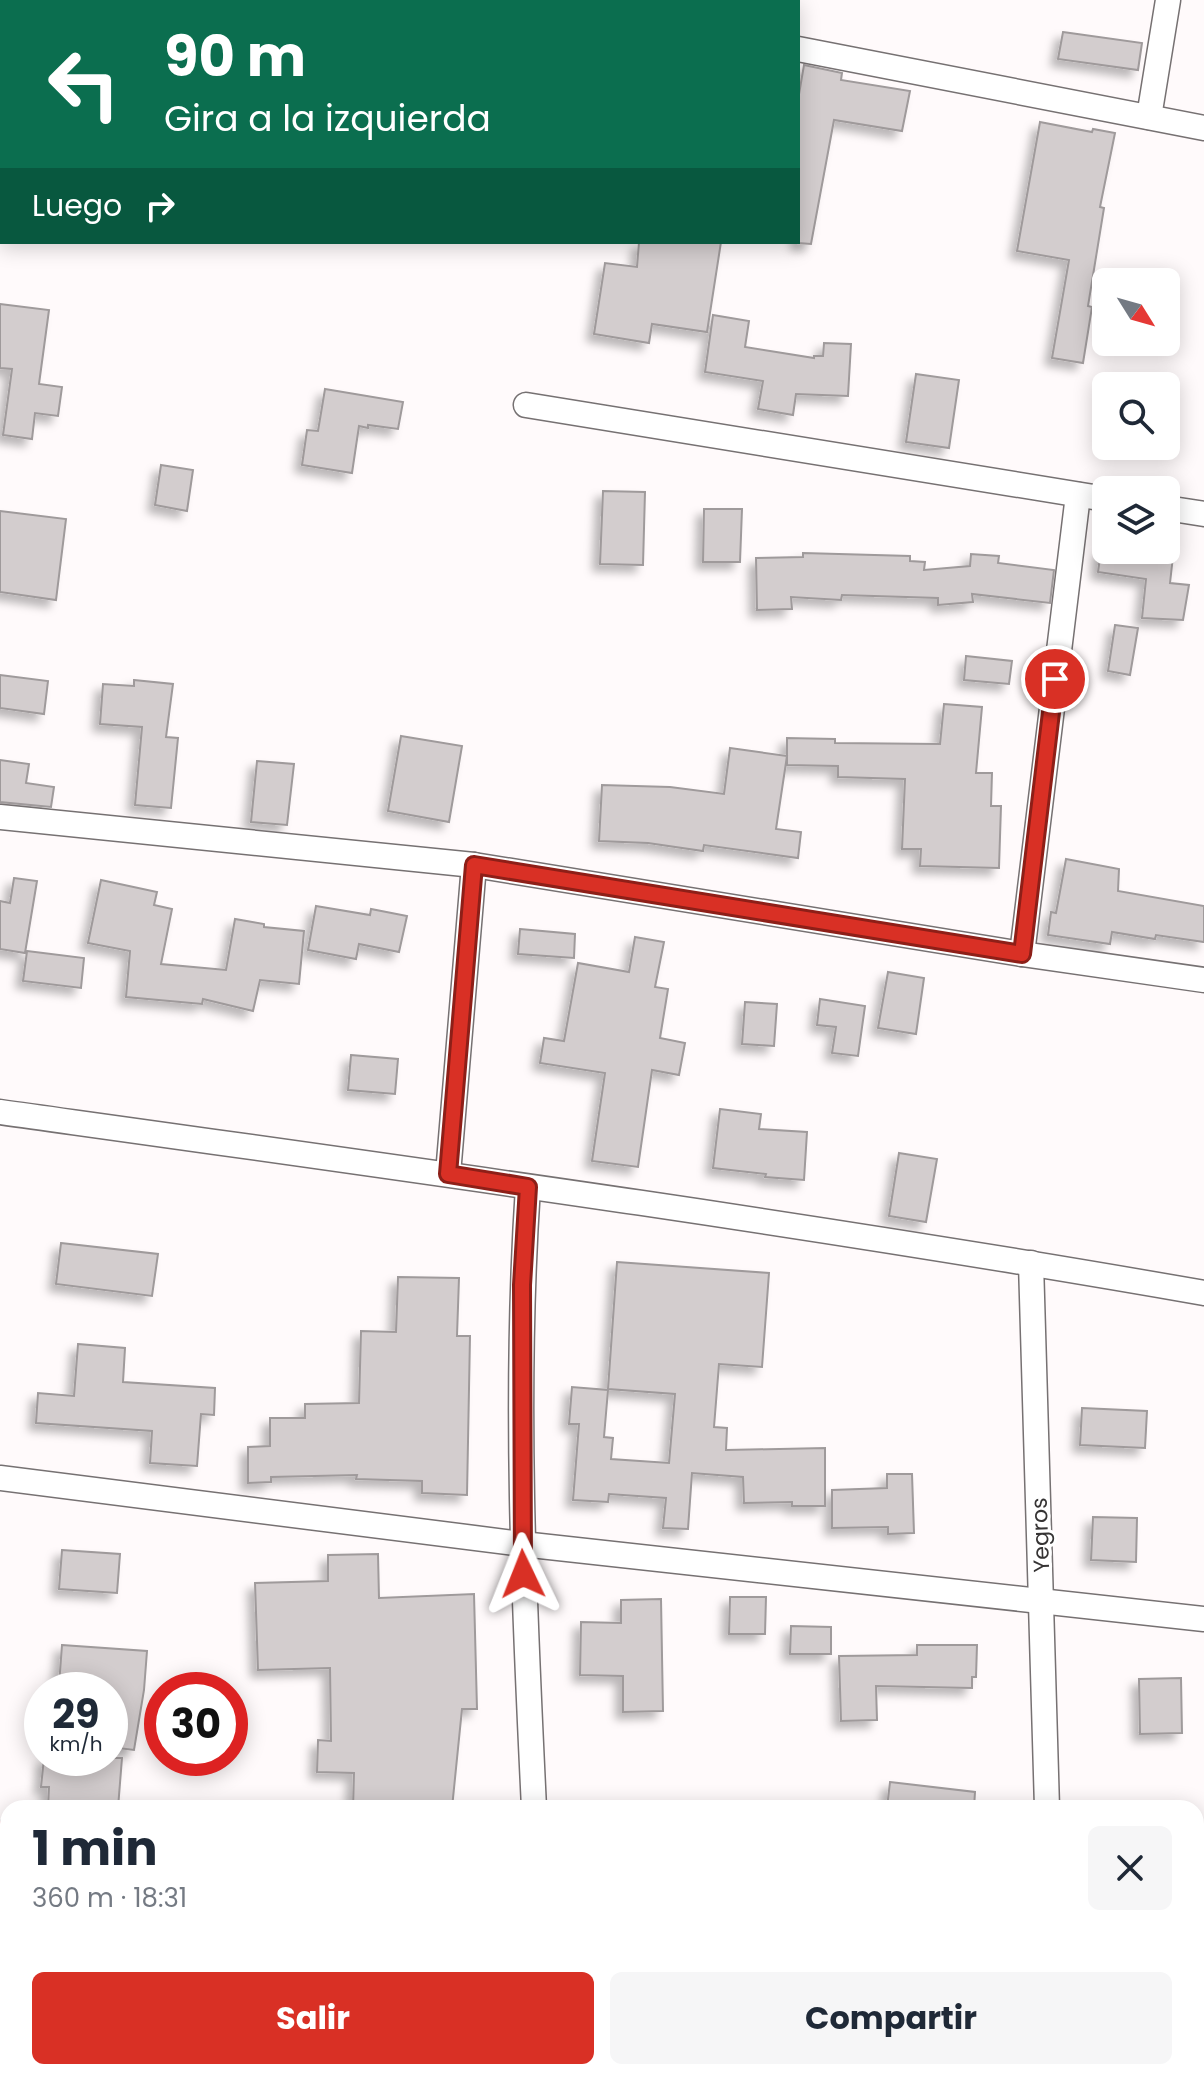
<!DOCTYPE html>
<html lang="es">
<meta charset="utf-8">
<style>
body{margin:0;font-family:Poppins,sans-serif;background:#f6f6f7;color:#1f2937;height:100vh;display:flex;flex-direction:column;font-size:30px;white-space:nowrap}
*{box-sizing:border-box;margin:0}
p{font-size:26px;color:#747a83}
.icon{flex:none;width:44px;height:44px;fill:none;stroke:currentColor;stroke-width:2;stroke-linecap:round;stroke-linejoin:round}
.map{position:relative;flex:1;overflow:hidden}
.sheet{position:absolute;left:0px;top:1800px;width:1204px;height:280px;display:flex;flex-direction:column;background:#fff;border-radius:24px 24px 0 0;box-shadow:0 4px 20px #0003}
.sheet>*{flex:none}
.hud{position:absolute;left:0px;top:0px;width:800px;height:244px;box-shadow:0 4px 20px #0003;background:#0b6e4f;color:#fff;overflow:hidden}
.needle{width:52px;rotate:127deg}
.fabs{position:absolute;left:1092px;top:268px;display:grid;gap:16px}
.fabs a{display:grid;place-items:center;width:88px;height:88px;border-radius:12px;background:#fff;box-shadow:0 4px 20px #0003;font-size:40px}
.speed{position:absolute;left:24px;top:1672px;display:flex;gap:16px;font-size:40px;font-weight:700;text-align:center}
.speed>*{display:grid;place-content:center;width:104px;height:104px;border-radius:50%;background:#fff;box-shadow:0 4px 20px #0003;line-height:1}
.speed small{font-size:20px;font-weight:400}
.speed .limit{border:12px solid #d22;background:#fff;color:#111}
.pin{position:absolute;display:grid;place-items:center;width:68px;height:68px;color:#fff;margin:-34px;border:4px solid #fff;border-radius:50%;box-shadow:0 2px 8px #0007}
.me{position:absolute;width:88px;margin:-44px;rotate:358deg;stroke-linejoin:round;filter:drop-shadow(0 0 6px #0008)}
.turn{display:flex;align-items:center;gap:28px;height:168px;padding:0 32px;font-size:36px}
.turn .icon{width:104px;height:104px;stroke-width:2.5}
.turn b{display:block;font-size:56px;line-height:68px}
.then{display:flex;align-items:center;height:76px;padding:0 32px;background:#0003;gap:16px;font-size:30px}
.round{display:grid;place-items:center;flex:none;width:84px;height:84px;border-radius:12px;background:#f6f6f7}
.summary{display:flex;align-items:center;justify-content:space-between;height:136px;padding:0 32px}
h1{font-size:48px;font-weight:700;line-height:60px}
.action{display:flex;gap:16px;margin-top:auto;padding:16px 32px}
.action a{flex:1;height:92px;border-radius:12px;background:#d93025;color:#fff;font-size:32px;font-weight:700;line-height:92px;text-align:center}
.action a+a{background:#f6f6f7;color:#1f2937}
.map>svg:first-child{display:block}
.green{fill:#e7c2c8}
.building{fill:#d3cdce;stroke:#9f9a9b;stroke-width:2;filter:url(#shadow)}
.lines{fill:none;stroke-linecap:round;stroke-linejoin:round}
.street-casing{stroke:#767172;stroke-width:27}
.primary-casing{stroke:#d7d6d6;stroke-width:41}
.street{stroke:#fff;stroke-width:24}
.primary{stroke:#f1b0be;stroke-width:38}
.route-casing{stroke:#8d1f18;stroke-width:20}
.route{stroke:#d93025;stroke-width:14}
.labels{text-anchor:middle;stroke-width:6;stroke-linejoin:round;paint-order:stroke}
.street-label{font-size:22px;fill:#363434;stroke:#fff}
</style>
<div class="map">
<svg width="1204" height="2080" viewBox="0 0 1204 2080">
<defs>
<filter id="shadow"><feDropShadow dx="-7" dy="7" stdDeviation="4" flood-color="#0004"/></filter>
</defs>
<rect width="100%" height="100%" fill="#fffafb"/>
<polygon class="green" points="546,2072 657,2072 728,2080 546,2080"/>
<g class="building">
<polygon points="1063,32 1142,43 1138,70 1058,59"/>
<polygon points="804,65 842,73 841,80 910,91 902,131 834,120 811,244 798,243 798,100"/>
<polygon points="1040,122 1092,132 1093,129 1115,133 1100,207 1104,208 1088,306 1092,307 1083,363 1052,358 1069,260 1017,251"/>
<polygon points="639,242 721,242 707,332 652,324 649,343 594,334 605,263 637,267"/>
<polygon points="0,304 49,310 39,384 62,387 58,416 35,413 32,439 3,435 12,369 0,368"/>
<polygon points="713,315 749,321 745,347 814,358 814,356 823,356 824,343 851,344 848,396 796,394 793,415 758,409 763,381 705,372"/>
<polygon points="916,374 959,380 949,448 906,442"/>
<polygon points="325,389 403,402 398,429 368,425 368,428 359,426 352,473 302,465 307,430 318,431"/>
<polygon points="161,465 193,470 187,511 155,505"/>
<polygon points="603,491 645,492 643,565 600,564"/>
<polygon points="704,509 742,509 740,562 703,562"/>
<polygon points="0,511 66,519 56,600 0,592"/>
<polygon points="1101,550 1129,550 1173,556 1170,583 1189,585 1183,620 1142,618 1146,579 1098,572"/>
<polygon points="803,553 910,556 910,561 925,562 924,570 970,566 971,554 999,556 998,563 1054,570 1050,603 972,594 973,602 938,605 938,598 842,595 841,600 791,597 792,609 757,610 756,558 803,557"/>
<polygon points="1115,625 1138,628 1130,675 1108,671"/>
<polygon points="966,656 1012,661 1009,684 964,680"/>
<polygon points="0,675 48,681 44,714 0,708"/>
<polygon points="134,680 173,684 166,737 178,738 171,808 135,805 142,727 100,724 103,684 134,686"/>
<polygon points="944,704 982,707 976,773 992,773 991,806 1001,806 999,868 920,866 921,849 902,849 905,779 838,777 838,766 787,765 787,738 835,739 835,743 940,744"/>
<polygon points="401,736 462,746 449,822 388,811"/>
<polygon points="730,748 787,756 776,829 801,832 798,858 704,845 703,851 648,843 599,841 602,785 670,787 724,794"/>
<polygon points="0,760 29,764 26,783 54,787 51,807 0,802"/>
<polygon points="257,761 294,764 287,825 251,822"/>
<polygon points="1066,859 1119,869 1118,891 1204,906 1204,942 1156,935 1155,939 1112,932 1110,944 1048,935 1051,912 1056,913"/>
<polygon points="14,878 37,881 25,953 0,949 0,901 10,903"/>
<polygon points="101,880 157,892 154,905 172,909 161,964 226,970 235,919 264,924 264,927 304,931 299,984 260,980 253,1011 203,999 202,1004 126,997 130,951 88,943"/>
<polygon points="316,906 370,915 371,909 407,916 399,952 359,944 356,959 308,950"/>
<polygon points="520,929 575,934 574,958 518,954"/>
<polygon points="635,937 664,942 655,987 668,989 660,1038 685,1043 679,1075 652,1070 638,1167 592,1161 605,1073 540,1063 544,1038 564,1041 578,963 629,972"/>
<polygon points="27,951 84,958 81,988 23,981"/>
<polygon points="888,972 924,978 916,1034 878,1028"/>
<polygon points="820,999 865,1006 858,1056 832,1053 836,1027 817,1025"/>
<polygon points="745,1002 777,1004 774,1046 742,1044"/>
<polygon points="351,1055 398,1059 395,1094 348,1090"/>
<polygon points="720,1109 761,1114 759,1129 807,1132 804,1180 765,1177 766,1174 713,1168"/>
<polygon points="899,1153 937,1159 926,1222 889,1216"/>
<polygon points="61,1243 158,1254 152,1296 56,1284"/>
<polygon points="617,1262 769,1273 762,1367 719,1364 714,1427 727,1428 726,1450 825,1448 825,1506 792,1506 792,1502 744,1503 743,1477 692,1473 688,1529 663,1528 666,1498 609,1494 608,1502 573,1500 579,1424 569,1424 572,1387 608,1390 604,1437 613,1438 611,1459 669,1463 675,1394 608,1389"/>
<polygon points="398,1277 459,1278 457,1336 470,1336 467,1495 422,1493 422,1481 356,1479 357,1475 271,1477 271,1482 248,1483 248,1447 270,1446 270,1418 305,1418 305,1404 359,1403 361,1331 396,1332"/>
<polygon points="78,1344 125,1348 123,1382 215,1388 214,1415 201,1414 197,1466 150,1463 152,1431 36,1423 38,1393 74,1396"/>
<polygon points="1082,1408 1147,1411 1145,1448 1080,1445"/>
<polygon points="887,1474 912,1474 914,1533 888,1534 888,1527 832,1528 832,1490 887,1488"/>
<polygon points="1093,1517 1137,1518 1136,1562 1091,1560"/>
<polygon points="62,1550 120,1554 117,1593 59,1589"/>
<polygon points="378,1554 379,1598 474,1594 477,1709 462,1709 452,1808 353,1808 354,1773 317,1772 318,1740 331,1741 330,1668 258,1670 255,1583 328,1581 328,1555"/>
<polygon points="730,1597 766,1597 765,1634 729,1634"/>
<polygon points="661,1599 663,1711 623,1712 623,1676 580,1675 581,1622 621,1623 621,1600"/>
<polygon points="791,1626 831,1627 831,1654 790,1654"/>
<polygon points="62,1645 147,1651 144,1690 134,1750 110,1747 110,1688 59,1685"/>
<polygon points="917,1645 977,1645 976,1677 972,1677 972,1688 876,1686 877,1720 841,1721 839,1656 917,1655"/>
<polygon points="1181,1678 1182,1733 1140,1734 1139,1679"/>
<polygon points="44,1758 122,1758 118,1808 48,1808 49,1787 41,1787"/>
<polygon points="890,1782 975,1792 974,1808 887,1808"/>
</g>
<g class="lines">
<g class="street-casing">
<g id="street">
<polyline points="798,49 1204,128"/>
<polyline points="1149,117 1168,0"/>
<polyline points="526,405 1106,499"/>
<polyline points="1166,508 1204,514"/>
<polyline points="0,817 474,865 1022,954 1204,980"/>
<polyline points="1022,954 1078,495"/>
<path d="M0 1112C402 1168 804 1223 1204 1293"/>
<polyline points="448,1174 474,865"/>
<path d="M528 1187C514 1394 524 1601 534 1808"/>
<polyline points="1031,1263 1047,1808"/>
<polyline points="0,1478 522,1544 1204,1619"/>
<polyline points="546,2072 546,2080"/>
<polyline points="657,2072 728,2080"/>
<polyline points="1053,2072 1053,2080"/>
</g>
</g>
<g class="primary-casing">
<g id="primary">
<polyline points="0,1840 8,2038"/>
<polyline points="11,2072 12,2080"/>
</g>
</g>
<use href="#street" class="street"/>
<use href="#primary" class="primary"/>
</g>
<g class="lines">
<g class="route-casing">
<polyline id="route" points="523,1574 522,1285 528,1187 448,1174 474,865 1022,954 1055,679"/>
</g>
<use href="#route" class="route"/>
</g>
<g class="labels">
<g class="street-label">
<text transform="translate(1040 1535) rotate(-92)" y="8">Yegros</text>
</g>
</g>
</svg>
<div class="fabs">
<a><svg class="needle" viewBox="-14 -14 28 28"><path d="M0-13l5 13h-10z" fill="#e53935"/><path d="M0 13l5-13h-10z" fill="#747a83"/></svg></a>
<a><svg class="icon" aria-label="search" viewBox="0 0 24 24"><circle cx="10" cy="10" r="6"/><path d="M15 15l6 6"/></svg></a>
<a><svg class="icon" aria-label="layers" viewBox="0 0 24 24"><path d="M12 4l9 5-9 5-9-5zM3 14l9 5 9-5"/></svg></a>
</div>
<div class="speed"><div>29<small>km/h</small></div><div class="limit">30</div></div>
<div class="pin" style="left:1055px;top:679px;background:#d93025"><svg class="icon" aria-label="arrive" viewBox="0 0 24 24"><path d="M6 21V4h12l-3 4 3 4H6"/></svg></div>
<svg class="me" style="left:523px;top:1574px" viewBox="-20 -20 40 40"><path d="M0-17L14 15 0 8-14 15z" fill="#d93025" stroke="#fff" stroke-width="4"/></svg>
<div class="hud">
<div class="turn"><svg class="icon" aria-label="left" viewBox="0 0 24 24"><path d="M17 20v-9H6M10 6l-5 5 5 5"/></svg><div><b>90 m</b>Gira a la izquierda</div></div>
<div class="then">Luego<svg class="icon" aria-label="right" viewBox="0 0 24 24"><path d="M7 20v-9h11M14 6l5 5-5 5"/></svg></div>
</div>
<section class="sheet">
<div class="summary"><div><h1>1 min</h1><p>360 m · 18:31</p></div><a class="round"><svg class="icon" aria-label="close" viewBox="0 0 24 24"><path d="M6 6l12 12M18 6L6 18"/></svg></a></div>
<div class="action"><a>Salir</a><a>Compartir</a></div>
</section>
</div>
